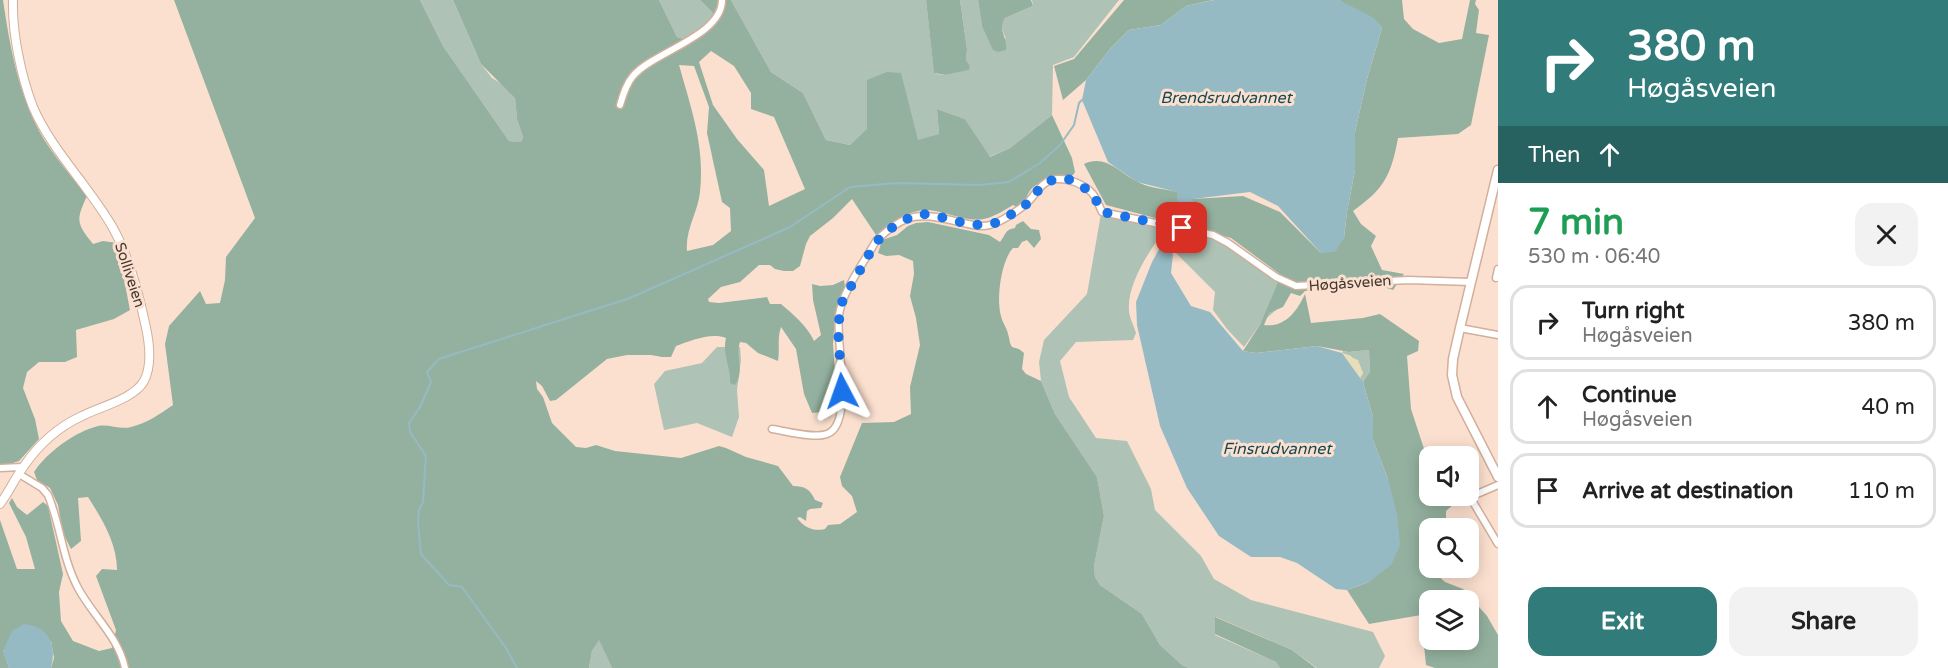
<!DOCTYPE html>
<meta charset="utf-8">
<style>
body{margin:0;font-family:"Varela Round",sans-serif;background:#f2f2f2;color:#222;height:100vh;display:flex;flex-direction:column;font-size:22px;white-space:nowrap}
*{box-sizing:border-box;margin:0}
p{font-size:20px;color:#767676}
.icon{flex:none;width:33px;height:33px;fill:none;stroke:currentColor;stroke-width:2;stroke-linecap:round;stroke-linejoin:round}
.map{position:relative;flex:1;overflow:hidden}
.side{display:flex;flex-direction:column;background:#fff;width:450px}
.side>*{flex:none}
.banner{background:#317b7a;color:#fff;overflow:hidden}
.buttons{position:absolute;left:1419px;top:446px;display:grid;gap:12px}
.buttons a{display:grid;place-items:center;width:60px;height:60px;border-radius:12px;background:#fff;box-shadow:0 3px 15px #0003;font-size:30px}
.pin{position:absolute;display:grid;place-items:center;width:51px;height:51px;color:#fff;margin:-26px;border-radius:12px;box-shadow:0 3px 9px #0006}
.me{position:absolute;width:66px;margin:-33px;rotate:356deg;stroke-linejoin:round;filter:drop-shadow(0 0 4px #0008)}
.turn{display:flex;align-items:center;gap:21px;height:126px;padding:0 30px;font-size:27px}
.turn .icon{width:78px;height:78px;stroke-width:2.5}
.turn b{display:block;font-size:42px;line-height:51px}
.then{display:flex;align-items:center;height:57px;padding:0 30px;background:#0003;gap:12px;font-size:22px}
.round{display:grid;place-items:center;flex:none;width:63px;height:63px;border-radius:18px;background:#f2f2f2}
.overview{display:flex;align-items:center;justify-content:space-between;height:102px;padding:0 30px}
h1{font-size:36px;font-weight:800;line-height:45px;color:#1e9e55}
.primary-button{display:flex;gap:12px;margin-top:auto;padding:12px 30px}
.primary-button a{flex:1;height:69px;border-radius:18px;background:#317b7a;color:#fff;font-size:24px;font-weight:800;line-height:69px;text-align:center}
.primary-button a+a{background:#f2f2f2;color:#222}
ul{padding:0;list-style:none}
li{display:flex;align-items:center;gap:18px;height:75px;margin:0 12px 9px;padding:0 18px;border:3px solid #e0e0e0;border-radius:18px}
li div{flex:1}
li b{display:block;font-size:22px}
li em{font-style:normal}
main{display:flex;flex:1;min-height:0}
.map>svg:first-child{display:block}
.green{fill:#aec2b5}
.forest{fill:#94b19f;fill-rule:evenodd}
.sand{fill:#e7ddb8}
.water{fill:#96bac3}
.lines{fill:none;stroke-linecap:round;stroke-linejoin:round}
.stream{stroke:#96bac3;stroke-width:2}
.minor-casing{stroke:#d1af9b;stroke-width:9}
.tertiary-casing{stroke:#d1af9b;stroke-width:10}
.secondary-casing{stroke:#d1af9b;stroke-width:11}
.minor{stroke:#fff;stroke-width:6}
.tertiary{stroke:#fff;stroke-width:8}
.secondary{stroke:#fff;stroke-width:8}
.route{stroke:#1a73e8;stroke-width:10;stroke-dasharray:0 18}
.labels{text-anchor:middle;stroke-width:6;stroke-linejoin:round;paint-order:stroke}
.street-label{font-size:15px;fill:#44362e;stroke:#fce0cf}
.water-label{font-size:16px;font-style:italic;fill:#144954;stroke:#fce0cf}
</style>
<main>
<div class="map">
<svg width="1498" height="668" viewBox="0 0 1498 668">
<rect width="100%" height="100%" fill="#fce0cf"/>
<g class="green">
<polygon points="420,0 453,0 481,64 492,78 505,86 515,98 517,119 523,137 521,142 509,141 443,46"/>
<polygon points="659,0 700,0 714,14 705,24 684,39 677,37"/>
<path d="M731 0H926L934 71 936 74 946 75 968 70 970 66 966 60 967 49 960 0H978L982 26 1006 39C1003 31 999 25 1005 18L1033 6 1032 0H1119L1074 57 1053 65 1052 115 1010 148 989 157 965 119 937 109 939 134 918 141 867 80V130L850 145 826 140 803 93 771 72Z"/>
<path d="M1102 208 1169 222 1226 239 1278 276 1284 303 1261 323 1244 347 1227 329 1213 310 1215 292 1160 237C1146 255 1127 287 1129 310 1129 317 1134 326 1136 333L1133 340 1076 342 1060 361 1069 397 1096 438 1127 441 1151 489 1155 510 1201 556 1214 579 1251 600 1373 632 1385 656 1379 668H1317L1292 650 1216 617 1215 635 1276 662 1280 668H1189L1182 665 1160 645 1142 614 1100 585 1095 577 1094 566 1104 516 1097 477 1055 414 1041 381 1039 362 1044 340 1087 294Z"/>
<polygon points="717,347 740,347 741,360 737,390 739,417 732,437 697,423 664,430 654,384 665,371 702,363"/>
<polygon points="1369,350 1370,373 1363,382 1360,378 1363,373 1351,356 1342,353 1343,351 1349,352"/>
<polygon points="599,639 612,668 589,668 592,651"/>
</g>
<g class="forest">
<path d="M0 0H3C10 47 19 99 45 141 57 160 73 178 87 196 76 220 76 223 93 244L103 241 117 243 130 310 114 319 76 330 77 357 65 362H39L27 372 23 388 35 419 39 439 19 461 0 467Z"/>
<path d="M174 0H420L443 46 509 141 521 142 523 137 517 119 515 98 481 64 453 0H659L677 37 684 39 705 24 714 14 700 0H731L771 72 803 93 826 140 850 145 867 129V80L887 72 901 73 918 140 939 134 937 109 965 119 990 157 1010 148 1052 115 1072 158 1075 172 1073 175C1058 178 1039 178 1029 192 1025 198 1027 204 1022 210L1013 205C986 222 979 223 948 214 940 212 933 210 925 210 906 211 891 224 876 235L852 199 833 218 810 236 806 244 800 266 793 271H784L775 269 770 265H759L740 282 721 287 708 299 709 302 719 303 767 297 770 304H781C793 314 808 327 814 341L821 335 813 300 812 284 820 286 833 285 844 280 845 287 835 316 833 344 837 399 830 411 812 413 804 394 796 349 781 327C777 338 780 350 778 361L758 353 746 343 740 342C735 357 745 371 735 385L730 383C731 367 722 355 726 338 711 332 690 341 676 346L671 357H662L651 355H627L607 359 556 400 550 401 542 386 536 381 537 389 543 397 552 423 576 447 586 448 596 445 615 451 681 458 719 446 726 448 746 457 778 466 793 486C805 486 810 489 815 500L823 503 821 508 810 509 807 511 806 521 800 517 797 518C804 527 813 532 825 529L828 525 840 524 857 512 852 496 842 486 840 477 862 423 894 422 911 414 910 387 920 345 916 318 910 296 914 274 913 261 899 255 886 256 878 253 882 240 897 235 908 226 916 223 928 222 989 235 1000 242C1005 236 1005 229 1015 228L1016 225 1023 221 1031 229 1039 230 1041 239 1034 248 1027 240 1022 242 1018 248H1013C1001 261 996 299 1001 316 1002 322 1007 328 1008 334 1010 340 1009 342 1012 347L1019 349 1024 353 1022 369 1026 374 1041 381 1055 414 1097 477 1104 516 1094 566 1095 577 1100 585 1142 614 1160 645 1182 665 1189 668H612L599 640 592 651 589 668H51L54 658 51 641 3 650 9 668H0V520L17 569H35L26 537 9 503 12 498 17 507 27 515 43 502 48 506 63 574 59 592 61 621 73 641 99 651 112 648 116 630 96 576 102 569 117 570C117 543 102 519 88 497L78 498 81 541 71 549 63 533 58 505 50 488 37 480 34 472C46 453 76 431 98 426 109 424 121 430 131 427 147 423 160 414 173 405L165 344 169 326 200 291 206 304 220 303 225 280 226 257 255 218ZM711 51 734 66 751 93V109L774 117 805 189 769 206 764 170 737 139 713 105 699 62ZM679 65 694 66 709 107 707 133 722 202 730 208 731 231 713 245 687 251C685 230 698 212 700 192 705 146 691 108 679 65Z"/>
<polygon points="926,0 960,0 967,49 966,60 970,66 969,70 946,75 934,73"/>
<path d="M978 0H1031L1033 6 1005 18C997 29 1008 38 1006 50L998 52 993 50 982 26Z"/>
<polygon points="1124,0 1213,0 1186,6 1161,25 1129,30 1110,49 1086,80 1063,100 1054,66 1074,59"/>
<path d="M1339 0H1402L1404 19 1413 29 1439 43 1462 39 1470 0H1476L1475 4 1479 10 1476 33 1489 35 1471 125 1458 134 1398 138C1391 176 1384 189 1353 211L1361 224 1376 236 1371 246 1382 270 1404 274 1393 290C1365 280 1334 287 1305 291L1300 296 1291 293 1283 307 1269 313 1264 325C1285 328 1297 311 1305 294L1311 323 1363 318 1380 314 1419 341 1418 351 1407 356 1411 409 1429 464 1430 495H1440L1441 499 1452 495 1455 503 1446 511V528H1430V567H1436V574L1445 582 1463 589 1487 616 1498 635V668H1435L1426 665 1421 615 1369 624 1347 590 1369 582 1388 479 1373 440V417L1363 382 1370 372 1369 350 1349 352 1317 346 1256 353 1243 351 1261 323 1281 275 1231 238 1106 205 1084 164C1105 154 1119 172 1136 181 1147 188 1165 189 1178 192V219L1190 222 1192 199 1243 196 1280 212 1321 253 1344 238 1347 212 1355 170V132L1367 79 1382 28C1371 13 1354 11 1339 0ZM1430 600H1468V639H1430Z"/>
<polygon points="1215,617 1292,650 1316,668 1280,668 1276,662 1215,634"/>
</g>
<polygon class="sand" points="1342,353 1358,360 1363,373 1360,378"/>
<g class="water">
<polygon points="1214,0 1339,0 1374,18 1382,28 1367,79 1355,132 1355,170 1347,212 1344,238 1335,252 1321,253 1278,206 1250,192 1193,199 1190,223 1178,219 1177,192 1137,182 1108,162 1082,100 1086,80 1110,49 1129,30 1161,25 1186,6"/>
<polygon points="1163,242 1173,254 1171,273 1191,306 1210,312 1243,351 1256,353 1317,346 1342,353 1363,382 1373,417 1373,440 1388,479 1397,514 1400,545 1391,565 1369,582 1347,590 1336,589 1297,563 1280,557 1251,557 1219,536 1187,488 1160,426 1137,325 1136,302 1152,262"/>
<path d="M24 624C49 627 57 644 51 668H9L3 651 12 631Z"/>
</g>
<g class="lines">
<polyline class="stream" points="517,668 506,648 462,587 449,585 421,554 418,522 419,510 423,502 426,456 410,432 409,423 420,407 431,382 427,372 439,359 630,298 790,227 850,187 897,183 980,185 1009,182 1040,163 1060,145 1074,125 1079,103 1082,100"/>
<g class="minor-casing">
<g id="minor">
<path d="M620 105C623 95 626 84 633 76 653 52 722 36 722 0"/>
<polyline points="1496,278 1498,269"/>
<polyline points="1460,328 1498,335"/>
<path d="M772 429C786 431 814 439 827 434 855 424 835 340 839 315 842 292 864 262 876 241 905 212 921 212 959 222 969 224 980 228 990 225 1003 221 1016 212 1026 204 1036 195 1041 180 1057 179 1068 178 1083 184 1091 192 1096 196 1099 206 1102 212L1213 235 1228 243 1276 277 1296 286 1408 280 1471 282"/>
<polyline points="0,468 23,467"/>
<path d="M19 474 42 488 48 495C61 526 62 558 78 588 93 616 118 636 125 668"/>
<polyline points="1498,485 1470,497 1498,544"/>
</g>
</g>
<g class="tertiary-casing">
<path id="tertiary" d="M0 504C9 492 15 478 24 466 39 444 58 427 82 416 99 407 134 399 144 381 153 364 149 340 145 323 138 290 129 257 113 228 89 186 52 151 33 107 21 76 12 33 13 0"/>
</g>
<g class="secondary-casing">
<polyline id="secondary" points="1498,170 1460,328 1453,359 1452,375 1457,397 1498,477"/>
</g>
<use href="#minor" class="minor"/>
<use href="#tertiary" class="tertiary"/>
<use href="#secondary" class="secondary"/>
</g>
<g class="lines">
<polyline class="route" points="842,391 838,329 841,304 876,242 895,225 911,217 922,214 932,215 972,225 993,224 1014,213 1028,203 1044,183 1056,179 1068,179 1092,192 1102,212 1182,228"/>
</g>
<g class="labels">
<g class="street-label">
<text transform="translate(130 275) rotate(72)" y="5">Solliveien</text>
<text transform="translate(1350 283) rotate(-4)" y="5">Høgåsveien</text>
</g>
<g class="water-label">
<text x="1226" y="103">Brendsrudvannet</text>
<text x="1277" y="454">Finsrudvannet</text>
</g>
</g>
</svg>
<div class="buttons">
<a><svg class="icon" aria-label="sound" viewBox="0 0 24 24"><path d="M4 9h4l5-4v14l-5-4H4zM17 9q2 3 0 6"/></svg></a>
<a><svg class="icon" aria-label="search" viewBox="0 0 24 24"><circle cx="10" cy="10" r="6"/><path d="M15 15l6 6"/></svg></a>
<a><svg class="icon" aria-label="layers" viewBox="0 0 24 24"><path d="M12 4l9 5-9 5-9-5zM3 14l9 5 9-5"/></svg></a>
</div>
<div class="pin" style="left:1182px;top:228px;background:#d93025"><svg class="icon" aria-label="arrive" viewBox="0 0 24 24"><path d="M6 21V4h12l-3 4 3 4H6"/></svg></div>
<svg class="me" style="left:842px;top:391px" viewBox="-20 -20 40 40"><path d="M0-17L14 15 0 8-14 15z" fill="#1a73e8" stroke="#fff" stroke-width="4"/></svg>
</div>
<section class="side">
<div class="banner">
<div class="turn"><svg class="icon" aria-label="right" viewBox="0 0 24 24"><path d="M7 20v-9h11M14 6l5 5-5 5"/></svg><div><b>380 m</b>Høgåsveien</div></div>
<div class="then">Then<svg class="icon" aria-label="ahead" viewBox="0 0 24 24"><path d="M12 20V5M6 11l6-6 6 6"/></svg></div>
</div>
<div class="overview"><div><h1>7 min</h1><p>530 m · 06:40</p></div><a class="round"><svg class="icon" aria-label="close" viewBox="0 0 24 24"><path d="M6 6l12 12M18 6L6 18"/></svg></a></div>
<ul>
<li><svg class="icon" aria-label="right" viewBox="0 0 24 24"><path d="M7 20v-9h11M14 6l5 5-5 5"/></svg><div><b>Turn right</b><p>Høgåsveien</p></div><em>380 m</em></li>
<li><svg class="icon" aria-label="ahead" viewBox="0 0 24 24"><path d="M12 20V5M6 11l6-6 6 6"/></svg><div><b>Continue</b><p>Høgåsveien</p></div><em>40 m</em></li>
<li><svg class="icon" aria-label="arrive" viewBox="0 0 24 24"><path d="M6 21V4h12l-3 4 3 4H6"/></svg><div><b>Arrive at destination</b></div><em>110 m</em></li>
</ul>
<div class="primary-button"><a>Exit</a><a>Share</a></div>
</section>
</main>
